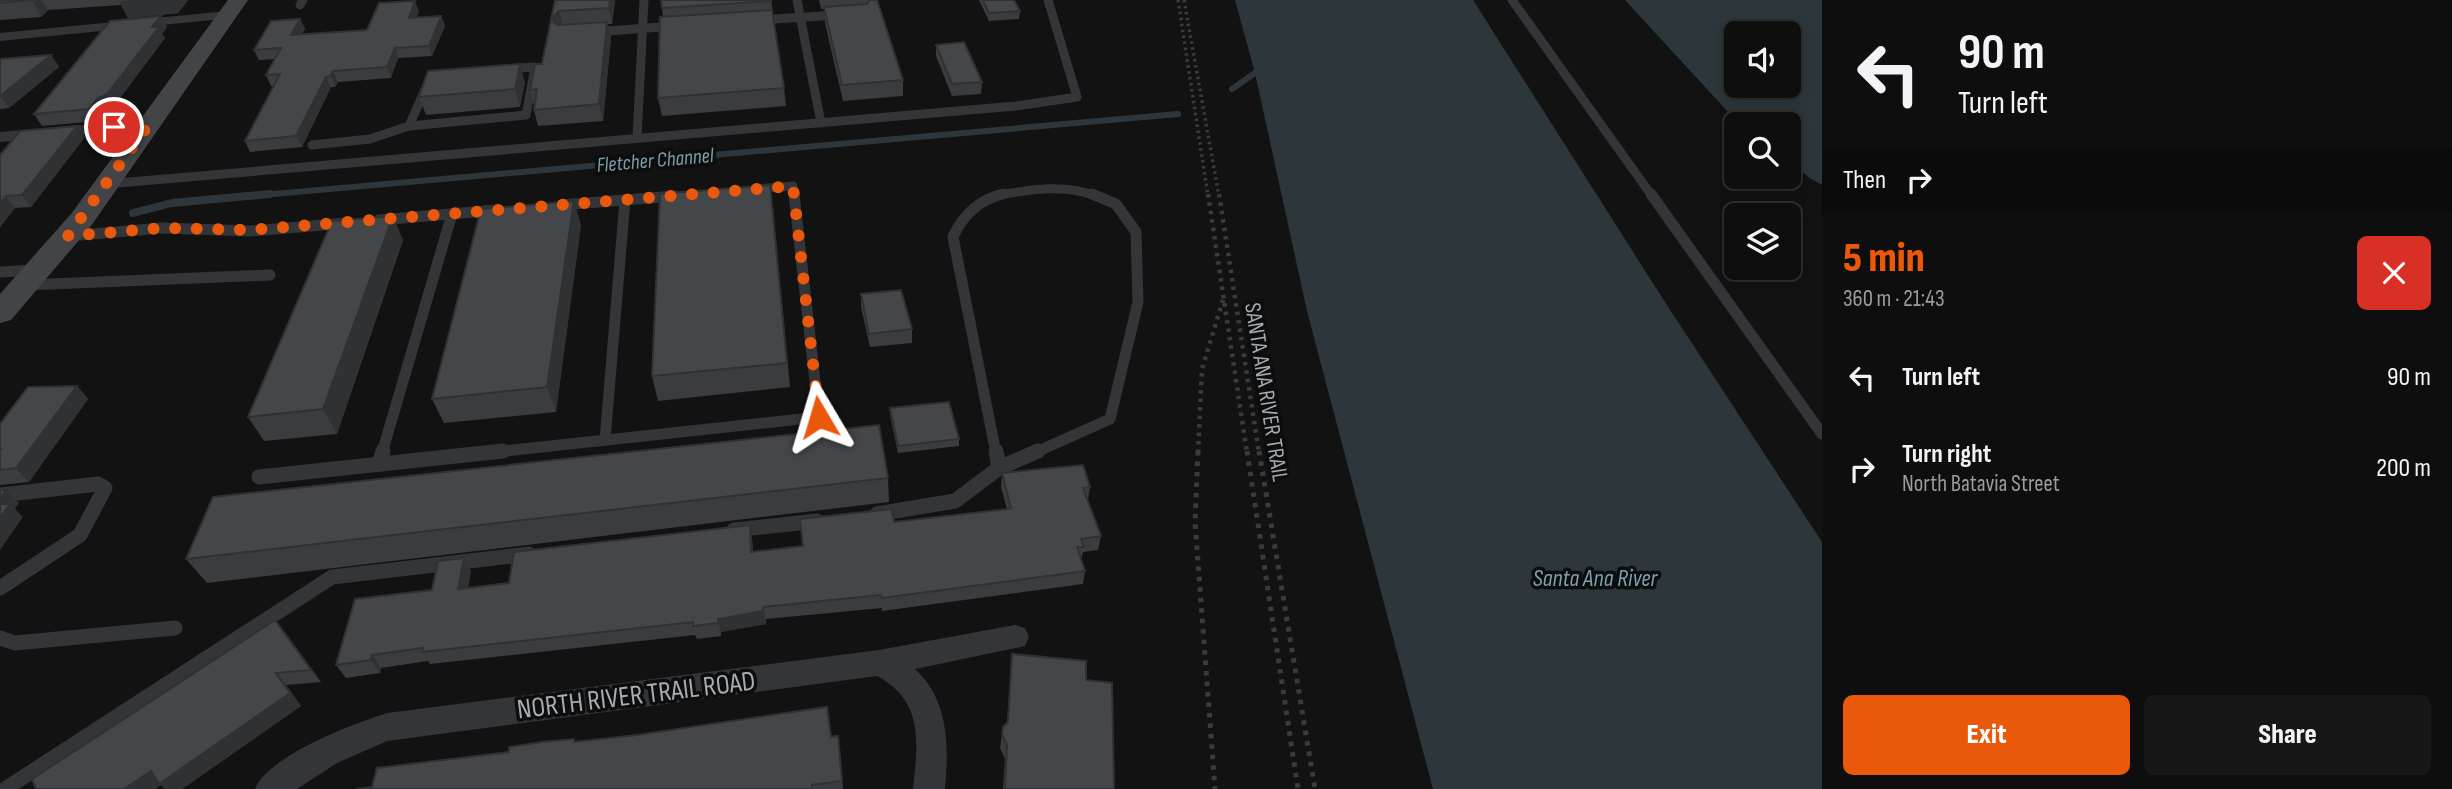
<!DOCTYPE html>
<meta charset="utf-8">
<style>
body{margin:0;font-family:"Sofia Sans Condensed",sans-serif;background:#171717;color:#f1f3f6;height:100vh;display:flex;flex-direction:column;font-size:26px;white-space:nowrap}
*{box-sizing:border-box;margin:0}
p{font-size:23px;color:#9b9c9e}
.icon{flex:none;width:38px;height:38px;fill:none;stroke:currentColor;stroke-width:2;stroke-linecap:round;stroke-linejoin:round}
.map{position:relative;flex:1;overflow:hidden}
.sheet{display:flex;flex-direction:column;background:#0e0e0e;width:630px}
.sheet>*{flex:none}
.top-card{background:#0e0e0e;color:#f1f3f6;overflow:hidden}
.buttons{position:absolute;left:1724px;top:21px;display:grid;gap:14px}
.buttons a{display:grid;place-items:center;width:77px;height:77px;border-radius:10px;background:#0e0e0e;box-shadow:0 4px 18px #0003,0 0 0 2px #2e2e2e;font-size:35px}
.pin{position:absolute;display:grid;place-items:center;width:60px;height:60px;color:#fff;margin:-30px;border:4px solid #fff;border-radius:50%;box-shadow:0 2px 7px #0007}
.me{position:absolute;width:77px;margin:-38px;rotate:353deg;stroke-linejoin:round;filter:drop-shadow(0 0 5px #0008)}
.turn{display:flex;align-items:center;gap:24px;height:147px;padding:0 21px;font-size:32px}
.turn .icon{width:91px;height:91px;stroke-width:2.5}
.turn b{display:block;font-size:49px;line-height:60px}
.then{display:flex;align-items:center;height:66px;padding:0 21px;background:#0003;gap:14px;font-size:26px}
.round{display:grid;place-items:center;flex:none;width:74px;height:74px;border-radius:10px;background:#171717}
.head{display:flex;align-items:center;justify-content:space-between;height:119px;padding:0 21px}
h1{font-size:42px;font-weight:800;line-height:52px;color:#ea580c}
.action{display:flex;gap:14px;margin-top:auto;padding:14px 21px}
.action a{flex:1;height:80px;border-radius:10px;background:#ea580c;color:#fff;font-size:28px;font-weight:800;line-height:80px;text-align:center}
.action a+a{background:#171717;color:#f1f3f6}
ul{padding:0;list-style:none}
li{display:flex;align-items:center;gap:21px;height:91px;padding:0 21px}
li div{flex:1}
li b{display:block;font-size:26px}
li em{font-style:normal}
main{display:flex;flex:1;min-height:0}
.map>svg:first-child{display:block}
.water{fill:#2d373b;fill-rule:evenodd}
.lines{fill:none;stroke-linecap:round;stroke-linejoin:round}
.stream-far1{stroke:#2d373b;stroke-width:6}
.stream{stroke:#2d373b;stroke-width:8}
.path-far2{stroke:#393c3f;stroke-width:3.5;stroke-dasharray:2.5 3.5;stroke-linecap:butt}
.path-far1{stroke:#393c3f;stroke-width:4.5;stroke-dasharray:3.5 5;stroke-linecap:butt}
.path{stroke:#393c3f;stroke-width:5;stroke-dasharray:4.5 6;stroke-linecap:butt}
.lane-far2{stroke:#333538;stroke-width:9}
.lane-far1{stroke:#333538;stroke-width:11}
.lane{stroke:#333538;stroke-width:15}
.street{fill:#333538;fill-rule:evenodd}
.secondary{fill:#424448;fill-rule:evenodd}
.wall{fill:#3a3c3f}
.shaded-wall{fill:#303133}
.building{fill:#444649;stroke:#303133;stroke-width:2}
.route{stroke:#ea580c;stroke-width:12;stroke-dasharray:0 21.6}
.labels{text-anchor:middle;stroke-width:7;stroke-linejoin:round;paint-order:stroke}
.far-water-label{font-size:21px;font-style:italic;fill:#7e9fac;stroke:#0d0d0e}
.street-label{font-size:23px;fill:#a5acb3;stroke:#0d0d0e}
.water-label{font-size:24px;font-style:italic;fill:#7e9fac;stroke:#0d0d0e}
.near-street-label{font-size:28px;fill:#a5acb3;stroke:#0d0d0e}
</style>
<main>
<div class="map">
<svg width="1822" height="789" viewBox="0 0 1822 789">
<rect width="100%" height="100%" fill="#121213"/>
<g class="water">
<polygon points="1235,0 1473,0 1663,299 1822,542 1822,789 1433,789 1307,311 1255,73"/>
<path d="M1625 0H1822V185L1811 179 1789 161 1788 124H1743L1729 113ZM1736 33H1788V86H1736Z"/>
</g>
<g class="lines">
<g class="stream-far1">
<polyline points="1232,89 1265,66"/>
<polyline points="250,196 1178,114"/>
</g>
<polyline class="stream" points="133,213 172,203 270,194"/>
<g class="path-far2">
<polyline points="1178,0 1208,196"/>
<polyline points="1184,0 1219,196"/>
</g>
<g class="path-far1">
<polyline points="1208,194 1247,453"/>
<polyline points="1219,194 1259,453"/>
<polyline points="1198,453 1202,369 1223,300"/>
</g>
<g class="path">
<polyline points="1198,451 1195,522 1215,789"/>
<polyline points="1247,451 1298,789"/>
<polyline points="1259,451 1315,789"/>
</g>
<g class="lane-far2">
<polyline points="797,0 821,123"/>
<polyline points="1512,0 1652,196"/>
<polyline points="300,5 303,0"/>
<polyline points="759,20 838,15"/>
<polyline points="595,32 674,26"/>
<polyline points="409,126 427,85"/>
<polyline points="637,138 644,0"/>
<polyline points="312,145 370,139 409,126 526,115 535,67 504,69"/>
<polyline points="106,184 1016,106 1077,97 1048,0"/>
<polyline points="756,189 793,186 794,196"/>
<path d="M994 196C1028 190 1063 183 1096 196"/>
</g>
<g class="lane-far1">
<polyline points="1651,194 1822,434"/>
<polyline points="561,205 675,196"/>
<polyline points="379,220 497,210"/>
<polyline points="69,236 162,228 250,231 347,223"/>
<polyline points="0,272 35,270"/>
<polyline points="26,285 270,275"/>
<polyline points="605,440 625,200"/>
<polyline points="382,453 452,214"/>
<polyline points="486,453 819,417 794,194"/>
<path d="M996 453 953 237C962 216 980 199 1003 194"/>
<polyline points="1034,453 1110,419 1138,302 1136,232 1116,204 1092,194"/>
</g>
<g class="lane">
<polyline points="996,451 999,468"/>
<polyline points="379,464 383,451"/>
<polyline points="999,468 1038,451"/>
<polyline points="259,477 503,451"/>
<polyline points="0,495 98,484 105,488 80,535 0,588"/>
<polyline points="877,514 955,501 999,468"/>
<polyline points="734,530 817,521"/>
<polyline points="0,638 15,643 175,628"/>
<polyline points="5,789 332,577 529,554"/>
</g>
<g class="street">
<polygon points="228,11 233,12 233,18 0,41 0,33"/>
<polygon points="149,119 157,124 155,128 0,142 0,132"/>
<path d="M1015 625 1025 628 1029 637 1025 646 915 669C949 700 949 746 945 789H913C918 743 924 701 877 676L387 741 337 763 297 789H255C269 755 353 724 387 713L879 650Z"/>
</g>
<polygon class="secondary" points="228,0 248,0 91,226 11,320 0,323 0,294 71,214"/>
</g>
<g class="wall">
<polygon points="0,0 188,0 178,13 128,18 121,5 48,10 41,17 0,20"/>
<polygon points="555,0 615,0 612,24 608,24 611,38 603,121 538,126 534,110 534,105 530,90 542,64"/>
<polygon points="771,0 784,88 786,106 662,116 658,98 663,17 662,8"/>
<polygon points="819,0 877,0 903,80 903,96 843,101 825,23 824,9 821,9"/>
<polygon points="979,0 1014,0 1020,11 1019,19 989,21"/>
<polygon points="419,11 416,18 441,16 445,26 432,56 398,58 391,78 338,82 335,87 331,87 302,147 250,152 245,141 274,86 271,86 266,75 275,59 259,60 254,50 300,19 305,29 302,34 367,30"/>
<polygon points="167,27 162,34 165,38 114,106 104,111 97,121 42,126 34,114"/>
<polygon points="936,45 982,82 981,94 952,96 936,56"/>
<polygon points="51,55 59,67 9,108 0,109 0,59"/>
<polygon points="525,82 520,107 426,115 419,97"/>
<polygon points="77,126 85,137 31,207 15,208 0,227 0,155"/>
<polygon points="773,208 790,387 658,401 652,376"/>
<polygon points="581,225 556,412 444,423 432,399"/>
<polygon points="403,240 337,434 264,441 248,417"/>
<polygon points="861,294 912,329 912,343 870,347 861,307"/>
<polygon points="77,386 88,399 29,482 0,485 0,470"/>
<polygon points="890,408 959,439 959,446 898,453 890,415"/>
<polygon points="1002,473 1090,487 1088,500 1101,536 1098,550 1083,552 1081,559 1085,571 1083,584 882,611 882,608 766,619 766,624 721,632 721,636 697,639 695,635 430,664 428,661 381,668 380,673 346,678 336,665 432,590 471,571 468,588 509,583 752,538 753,552 803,546 894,522 1007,509 1001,487"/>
<polygon points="888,478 889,502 207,583 186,559"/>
<polygon points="285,632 321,682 286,685 301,706 182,789 165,789 161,785 155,789 36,789"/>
<polygon points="1012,654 1086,680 1114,789 1003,789 1005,759 1000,748 1003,727 1007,723"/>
<polygon points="838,736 843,789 356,789 372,787 509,752 574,739 576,742"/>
</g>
<g class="shaded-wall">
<polygon points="32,0 41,0 48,10 41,17"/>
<polygon points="134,0 188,0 178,13 128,18 119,1"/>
<polygon points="610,0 615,0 612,24 609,8"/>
<polygon points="415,1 419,11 413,28 409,18"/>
<polygon points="559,11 563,27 556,34 552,18"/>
<polygon points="161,16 167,27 162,34 165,38 114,106 104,111 97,121 89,109"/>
<polygon points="441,16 445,26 432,56 429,46"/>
<polygon points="300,19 305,29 295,45 291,35"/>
<polygon points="607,22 611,38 603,121 599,104"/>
<polygon points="395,48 398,58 391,78 387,67"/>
<polygon points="51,55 59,67 9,108 0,96"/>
<polygon points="520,64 525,82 520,107 515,89"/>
<polygon points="333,71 338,82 335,87 331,76"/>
<polygon points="326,77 331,87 302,147 296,136"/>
<polygon points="77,126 85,137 31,207 22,195"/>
<polygon points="6,196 15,208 0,227 0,204"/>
<polygon points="574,201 581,225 556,412 547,387"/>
<polygon points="393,216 403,240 337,434 323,409"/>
<polygon points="77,386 88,399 29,482 16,468"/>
<polygon points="6,490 19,503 15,509 23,517 0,550 0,498"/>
<polygon points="750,525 752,538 754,565 751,552"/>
<polygon points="464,558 471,571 465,602 458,589"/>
<polygon points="763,607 766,624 721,632 721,636 718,619"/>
<polygon points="275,620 285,632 321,682 311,670"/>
<polygon points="372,655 381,668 380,673 371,660"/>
<polygon points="276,673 286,685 301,706 182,789 165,789 161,785 155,789 124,789"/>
</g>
<g class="building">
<polygon points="0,0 32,0 0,3"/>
<polygon points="555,0 610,0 609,8 559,11 552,18 554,23 559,25 607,22 599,104 534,110 537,89 530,90 535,64 542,64"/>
<polygon points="661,0 771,0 771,1 662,8"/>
<polygon points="870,0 877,0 903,80 842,85 824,7 867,4"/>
<polygon points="983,0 1014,0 1020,11 989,13"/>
<polygon points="415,1 409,18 441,16 429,46 395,48 387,67 333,71 331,76 326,77 296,136 245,141 280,74 266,75 281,48 254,50 271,21 300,19 291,35 367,30 379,3"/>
<polygon points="772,10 784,88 658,98 660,17"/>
<polygon points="161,16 152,27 159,27 107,94 97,99 89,109 34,114 110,21"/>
<polygon points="964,42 982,82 952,84 936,45"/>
<polygon points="51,55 0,96 0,59"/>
<polygon points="520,64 515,89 419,97 428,71"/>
<polygon points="77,126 22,195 6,196 0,204 0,155 20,131"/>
<polygon points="770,185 787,363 652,376 660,194"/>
<polygon points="574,201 547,387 432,399 481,209"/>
<polygon points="393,216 323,409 248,417 332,221"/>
<polygon points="901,290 912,329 869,334 861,294"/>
<polygon points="77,386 16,468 0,470 0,450 1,449 0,449 0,424 28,387"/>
<polygon points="949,402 959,439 898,446 890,408"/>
<polygon points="879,425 888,478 186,559 213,497"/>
<polygon points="1083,465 1090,487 1083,488 1101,536 1081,539 1084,547 1077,547 1085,571 882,598 881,595 763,607 763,611 718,619 718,623 693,626 693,622 422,652 423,648 372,655 371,660 336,665 355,599 432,590 438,561 464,558 458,589 509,583 514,552 750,525 751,552 803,546 800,519 892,509 894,522 1008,509 1011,508 1002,473"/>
<polygon points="0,490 6,490 0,498"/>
<polygon points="0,504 10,504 0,518"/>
<polygon points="275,620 311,670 276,673 290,693 159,784 151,771 124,789 36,789 32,779"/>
<polygon points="1012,654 1086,661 1086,680 1112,683 1114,789 1005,789 1007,745 1002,734 1003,727 1008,722"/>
<polygon points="827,707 831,737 838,736 842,781 812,785 812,789 356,789 372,787 377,768 509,752 509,747 542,742 574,739 574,742 637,735"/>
</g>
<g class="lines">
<polyline class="route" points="114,127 149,124 68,236 162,228 250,230 793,186 819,417"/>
</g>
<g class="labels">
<g class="far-water-label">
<text transform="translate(655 160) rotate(-5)" y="7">Fletcher Channel</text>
</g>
<g class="street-label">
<text transform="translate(1267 392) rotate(81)" y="8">SANTA ANA RIVER TRAIL</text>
</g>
<g class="water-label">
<text x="1595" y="586">Santa Ana River</text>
</g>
<g class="near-street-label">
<text transform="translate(636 694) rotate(-7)" y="10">NORTH RIVER TRAIL ROAD</text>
</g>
</g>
</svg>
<div class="buttons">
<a><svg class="icon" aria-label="sound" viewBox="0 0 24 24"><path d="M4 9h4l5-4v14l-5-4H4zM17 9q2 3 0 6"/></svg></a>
<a><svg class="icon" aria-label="search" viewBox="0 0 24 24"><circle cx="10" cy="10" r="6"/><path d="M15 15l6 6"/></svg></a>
<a><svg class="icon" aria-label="layers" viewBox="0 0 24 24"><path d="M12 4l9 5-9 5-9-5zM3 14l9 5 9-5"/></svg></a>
</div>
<div class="pin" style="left:114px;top:127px;background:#d93025"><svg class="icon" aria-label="arrive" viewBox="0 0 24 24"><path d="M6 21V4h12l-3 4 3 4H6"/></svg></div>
<svg class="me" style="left:819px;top:417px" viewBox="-20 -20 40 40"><path d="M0-17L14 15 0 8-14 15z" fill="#ea580c" stroke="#fff" stroke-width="4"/></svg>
</div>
<section class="sheet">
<div class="top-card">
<div class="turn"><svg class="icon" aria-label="left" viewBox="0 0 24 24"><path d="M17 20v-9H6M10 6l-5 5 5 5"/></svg><div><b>90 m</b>Turn left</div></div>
<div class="then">Then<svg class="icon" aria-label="right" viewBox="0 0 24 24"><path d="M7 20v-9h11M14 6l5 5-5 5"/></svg></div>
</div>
<div class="head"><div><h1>5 min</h1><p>360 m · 21:43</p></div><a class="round" style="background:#d93025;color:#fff"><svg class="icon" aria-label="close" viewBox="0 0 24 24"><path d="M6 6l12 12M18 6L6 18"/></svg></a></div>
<ul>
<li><svg class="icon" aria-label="left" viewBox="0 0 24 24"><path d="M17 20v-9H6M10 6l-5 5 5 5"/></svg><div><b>Turn left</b></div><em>90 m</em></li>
<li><svg class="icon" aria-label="right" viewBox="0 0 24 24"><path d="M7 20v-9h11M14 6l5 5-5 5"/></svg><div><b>Turn right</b><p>North Batavia Street</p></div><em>200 m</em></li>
</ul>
<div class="action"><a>Exit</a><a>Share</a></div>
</section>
</main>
